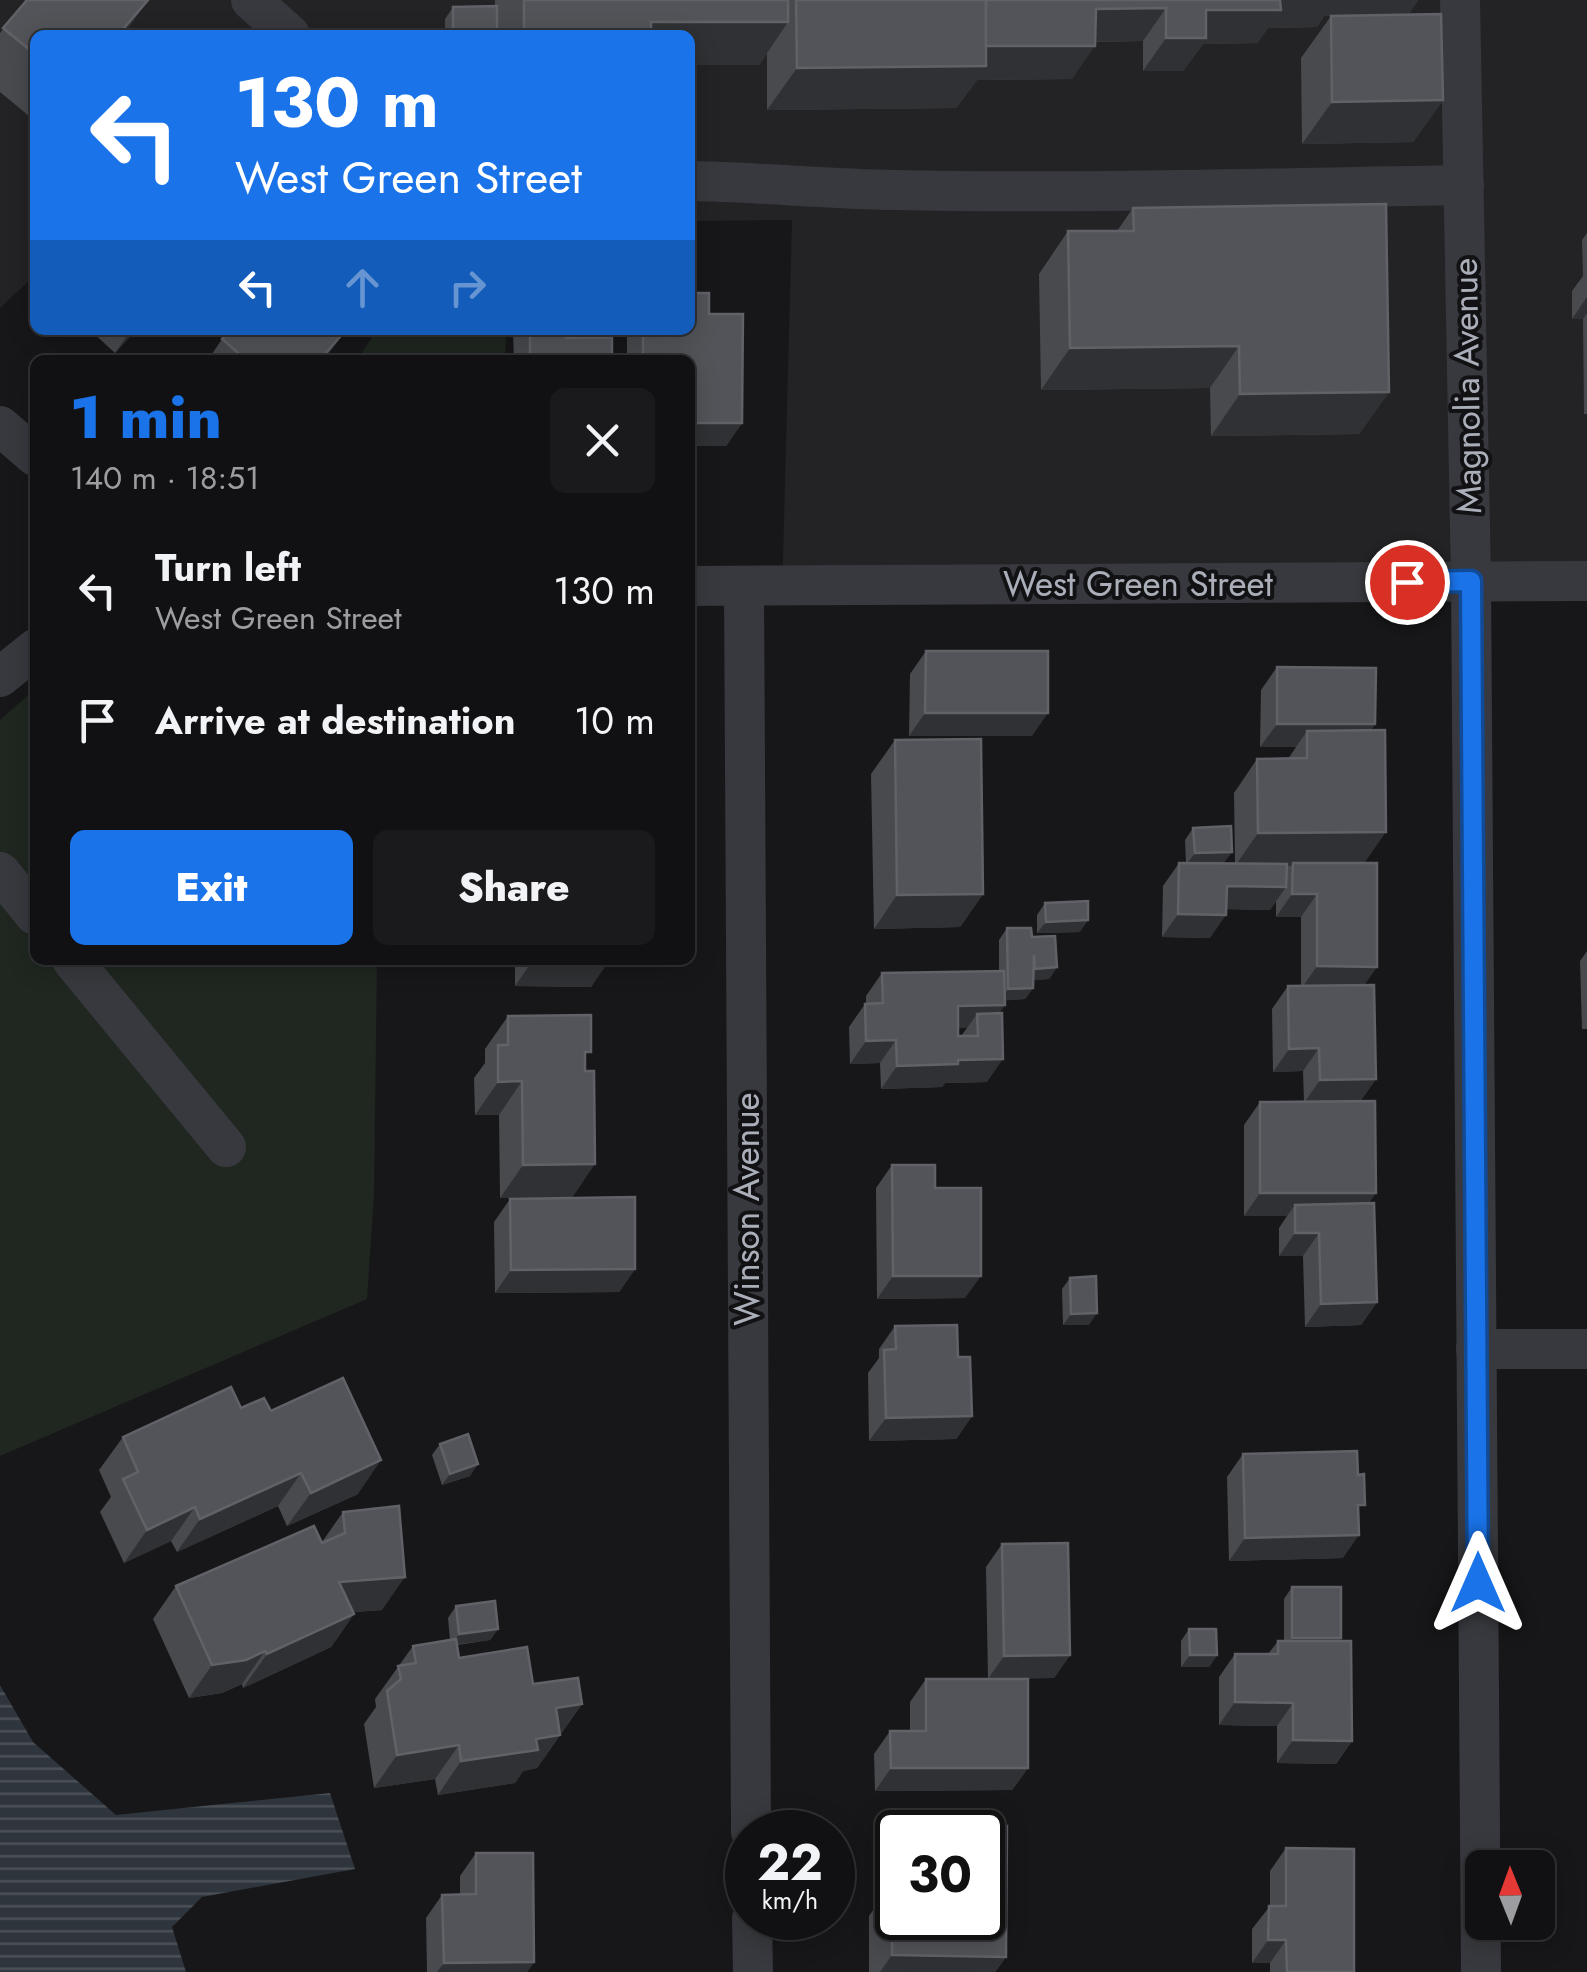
<!DOCTYPE html>
<meta charset="utf-8">
<style>
body{margin:0;font-family:Jost,sans-serif;background:#1a1a1c;color:#f1f3f6;height:100vh;display:flex;flex-direction:column;font-size:38px;white-space:nowrap}
*{box-sizing:border-box;margin:0}
p{font-size:32px;color:#9c9da0}
.icon{flex:none;width:55px;height:55px;fill:none;stroke:currentColor;stroke-width:2;stroke-linecap:round;stroke-linejoin:round}
.map{position:relative;flex:1;overflow:hidden}
.panel{position:absolute;left:30px;top:355px;width:665px;height:610px;display:flex;flex-direction:column;background:#111113;border-radius:15px;box-shadow:0 5px 25px #0003,0 0 0 2px #303133}
.panel>*{flex:none}
.hud{position:absolute;left:30px;top:30px;width:665px;height:305px;border-radius:15px;box-shadow:0 5px 25px #0003,0 0 0 2px #303133;background:#1a73e8;color:#fff;overflow:hidden}
.needle{width:65px;rotate:359deg}
.controls{position:absolute;left:1465px;top:1850px;display:grid;gap:20px}
.controls a{display:grid;place-items:center;width:90px;height:90px;border-radius:15px;background:#111113;box-shadow:0 5px 25px #0003,0 0 0 2px #303133;font-size:50px}
.speed{position:absolute;left:725px;top:1810px;display:flex;gap:20px;font-size:50px;font-weight:700;text-align:center}
.speed>*{display:grid;place-content:center;width:130px;height:130px;border-radius:50%;background:#111113;box-shadow:0 5px 25px #0003,0 0 0 2px #303133;line-height:1}
.speed small{font-size:25px;font-weight:400}
.speed .limit{border:5px solid #111;border-radius:15px;background:#fff;color:#111}
.pin{position:absolute;display:grid;place-items:center;width:85px;height:85px;color:#fff;margin:-42px;border:5px solid #fff;border-radius:50%;box-shadow:0 2px 10px #0007}
.me{position:absolute;width:110px;margin:-55px;rotate:0deg;stroke-linejoin:round;filter:drop-shadow(0 0 8px #0008)}
.turn{display:flex;align-items:center;gap:35px;height:210px;padding:0 40px;font-size:45px}
.turn .icon{width:130px;height:130px;stroke-width:2.5}
.turn b{display:block;font-size:70px;line-height:85px}
.lanes{display:flex;align-items:center;height:95px;padding:0 40px;background:#0003;justify-content:center;gap:50px;direction:ltr}
.lanes .off{opacity:.35}
.round{display:grid;place-items:center;flex:none;width:105px;height:105px;border-radius:15px;background:#1a1a1c}
.headline{display:flex;align-items:center;justify-content:space-between;height:170px;padding:0 40px}
h1{font-size:60px;font-weight:800;line-height:75px;color:#1a73e8}
.cta{display:flex;gap:20px;margin-top:auto;padding:20px 40px}
.cta a{flex:1;height:115px;border-radius:15px;background:#1a73e8;color:#fff;font-size:40px;font-weight:800;line-height:115px;text-align:center}
.cta a+a{background:#1a1a1c;color:#f1f3f6}
ul{padding:0;list-style:none}
li{display:flex;align-items:center;gap:30px;height:130px;padding:0 40px}
li div{flex:1}
li b{display:block;font-size:38px}
li em{font-style:normal}
.map>svg:first-child{display:block}
.built{fill:#232326}
.park{fill:#1f2720}
.water{fill:url(#water-rules)}
.lines{fill:none;stroke-linecap:round;stroke-linejoin:round}
.minor{stroke:#38393e;stroke-width:40}
.wall{fill:#484a4e;fill-rule:evenodd}
.shaded-wall{fill:#303134}
.building{fill:#535459;stroke:#606268;stroke-width:2.5}
.route-casing{stroke:#114b97;stroke-width:25}
.route{stroke:#1a73e8;stroke-width:18}
.labels{text-anchor:middle;stroke-width:8;stroke-linejoin:round;paint-order:stroke}
.street-label{font-size:35px;fill:#aaaeb8;stroke:#121214}
</style>
<div class="map">
<svg width="1587" height="1972" viewBox="0 0 1587 1972">
<defs>
<pattern id="water-rules" width="6" height="5" patternUnits="userSpaceOnUse" patternTransform="scale(2.5)"><rect width="6" height="5" fill="#2e353c"/><path d="M0 2.5h6" fill="none" stroke="#4a5056"/></pattern>
</defs>
<rect width="100%" height="100%" fill="#171719"/>
<polygon class="built" points="0,0 1587,0 1587,598 782,596 792,220 690,221 690,35 35,35 35,275 0,308"/>
<g class="park">
<polygon points="377,330 506,330 505,360 357,360"/>
<polygon points="35,689 35,960 377,960 374,1194 367,1299 0,1456 0,720"/>
</g>
<polygon class="water" points="0,1685 33,1742 116,1815 330,1793 355,1869 202,1897 172,1927 186,1972 0,1972"/>
<g class="lines">
<g class="minor">
<polyline points="251,0 290,35"/>
<polyline points="1460,0 1471,581 1481,1972"/>
<path d="M690 181C758 182 826 189 895 190 1084 194 1274 188 1464 185"/>
<polyline points="0,426 35,456"/>
<polyline points="690,586 1587,581"/>
<polyline points="744,586 751,1832"/>
<polyline points="0,677 35,649"/>
<polyline points="0,872 35,915"/>
<polyline points="72,960 226,1147"/>
<polyline points="1476,1349 1587,1349"/>
<polyline points="752,1918 753,1972"/>
</g>
</g>
<g class="wall">
<polygon points="27,0 148,0 123,35 35,35 35,121 0,92 0,33"/>
<polygon points="495,0 1418,0 1408,15 1443,100 1413,142 1302,144 1301,58 1331,16 1359,16 1324,16 1317,27 1268,28 1257,43 1203,44 1183,71 1143,71 1143,41 1095,42 1072,79 977,80 956,108 767,110 767,53 759,65 690,35 445,35 445,19 453,7 495,6"/>
<polygon points="1133,208 1389,392 1359,434 1211,436 1210,388 1041,390 1039,274 1068,231 1117,231"/>
<polygon points="1587,233 1587,414 1584,414 1583,319 1572,319 1572,291 1583,276 1582,240"/>
<polygon points="709,314 742,423 726,446 690,446 690,360 627,360 627,330 690,330"/>
<polygon points="90,330 136,330 115,353"/>
<polygon points="513,330 566,330 566,338 612,360 514,360"/>
<polygon points="222,339 328,355 324,360 208,360"/>
<polygon points="926,651 1032,736 909,736 910,674"/>
<polygon points="1277,667 1375,724 1371,730 1364,863 1364,985 1376,1079 1360,1101 1377,1302 1361,1325 1305,1327 1303,1256 1279,1256 1279,1228 1287,1216 1244,1216 1244,1125 1260,1102 1304,1102 1303,1071 1273,1072 1272,1009 1288,986 1301,986 1301,917 1276,917 1276,901 1270,910 1226,909 1210,938 1162,937 1163,886 1179,863 1186,863 1185,840 1193,828 1232,852 1223,863 1235,863 1234,793 1257,759 1288,759 1296,747 1260,747 1261,690"/>
<polygon points="895,740 983,894 960,927 874,929 871,774"/>
<polygon points="1045,903 1080,932 1037,933 1037,915"/>
<path d="M1007 928 1032 937 1057 967 1049 979 1033 980V988L1025 999 1005 1000 999 1013 987 1082 945 1083 942 1087 881 1089 880 1063 850 1064 849 1027 865 1004H866V996L882 973 999 971V940ZM958 1028H967L961 1036H958Z"/>
<polygon points="1587,951 1587,1029 1582,1029 1580,961"/>
<polygon points="515,960 607,960 591,987 515,986"/>
<polygon points="508,1016 585,1062 572,1198 500,1198 499,1115 475,1115 474,1078 485,1063 485,1049"/>
<polygon points="892,1165 935,1188 965,1298 877,1299 876,1188"/>
<polygon points="510,1199 635,1269 619,1292 495,1293 494,1222"/>
<polygon points="1070,1278 1089,1325 1063,1325 1062,1289"/>
<polygon points="895,1326 958,1357 972,1416 956,1439 869,1441 868,1373 879,1358 879,1349"/>
<polygon points="241,1408 271,1411 358,1494 287,1526 278,1506 177,1552 171,1541 124,1563 100,1512 111,1497 99,1470 123,1437"/>
<polygon points="440,1444 470,1476 442,1485 432,1455"/>
<polygon points="1243,1454 1343,1558 1229,1561 1227,1477"/>
<polygon points="343,1512 382,1610 353,1612 354,1614 331,1647 243,1688 242,1684 222,1693 189,1698 153,1619 176,1586 322,1542"/>
<polygon points="1002,1544 1070,1655 1054,1678 988,1679 986,1567"/>
<polygon points="1292,1587 1341,1638 1338,1641 1352,1741 1336,1764 1277,1763 1277,1726 1219,1725 1219,1677 1235,1654 1268,1654 1278,1641 1284,1641 1284,1599"/>
<polygon points="456,1606 498,1629 490,1640 457,1645 459,1658 582,1704 537,1768 523,1771 515,1783 438,1795 435,1779 374,1788 364,1724 376,1707 375,1699 413,1646 450,1640 448,1618"/>
<polygon points="1189,1629 1217,1655 1209,1667 1181,1667 1181,1641"/>
<polygon points="926,1679 1028,1768 1012,1790 875,1791 874,1754 890,1731 910,1731 910,1702"/>
<polygon points="924,1825 1007,1826 1006,1957 995,1972 869,1972 869,1916 892,1883 898,1883 898,1918 982,1918 982,1832 919,1832"/>
<polygon points="1286,1848 1354,1972 1270,1972 1270,1963 1252,1963 1252,1929 1270,1906 1270,1871"/>
<polygon points="476,1853 534,1962 527,1972 427,1972 426,1918 442,1895 460,1895 460,1876"/>
</g>
<g class="shaded-wall">
<polygon points="148,0 123,35 118,35"/>
<polygon points="1277,0 1418,0 1408,15 1324,16 1317,27 1268,28 1257,43 1203,44 1183,71 1143,71 1166,38 1206,10"/>
<polygon points="1166,8 1143,41 1072,42 1096,9"/>
<polygon points="651,22 788,22 759,65 690,65 690,35 642,35"/>
<polygon points="980,46 1095,46 1072,79 977,80 956,108 767,110 797,68"/>
<polygon points="1443,100 1413,142 1302,144 1332,102"/>
<polygon points="1587,297 1587,313 1583,319 1572,319"/>
<polygon points="131,330 136,330 115,353"/>
<polygon points="344,332 328,355 324,360 320,360"/>
<polygon points="1239,346 1210,388 1041,390 1070,348"/>
<polygon points="1389,392 1359,434 1211,436 1240,394"/>
<polygon points="696,423 742,423 726,446 690,446 690,432"/>
<polygon points="925,713 1048,713 1032,736 909,736"/>
<polygon points="1277,724 1375,724 1359,747 1307,731 1296,747 1260,747"/>
<polygon points="1386,832 1363,865 1293,863 1291,866 1235,866 1258,833"/>
<polygon points="1232,852 1223,864 1186,865 1195,853"/>
<polygon points="1227,886 1286,887 1270,910 1210,909"/>
<polygon points="983,894 960,927 874,929 897,895"/>
<polygon points="1292,894 1317,894 1301,917 1276,917"/>
<polygon points="1178,914 1226,915 1210,938 1162,937"/>
<polygon points="1088,920 1080,932 1037,933 1046,922"/>
<polygon points="531,963 607,964 591,987 515,986"/>
<polygon points="1317,966 1377,967 1361,990 1301,989"/>
<polygon points="1057,967 1049,979 1027,981 1035,969"/>
<polygon points="1033,988 1025,999 1000,1001 1008,989"/>
<polygon points="1005,1005 989,1028 977,1014 967,1028 942,1028 958,1006"/>
<polygon points="896,1040 880,1063 850,1064 866,1041"/>
<polygon points="1319,1048 1303,1071 1273,1072 1289,1049"/>
<polygon points="1003,1059 987,1082 945,1083 942,1087 881,1089 897,1066 958,1060"/>
<polygon points="1376,1079 1360,1102 1304,1103 1320,1080"/>
<polygon points="522,1081 499,1115 475,1115 498,1082"/>
<polygon points="595,1164 572,1198 500,1198 523,1165"/>
<polygon points="1260,1193 1376,1193 1360,1216 1295,1205 1287,1216 1244,1216"/>
<polygon points="1295,1233 1319,1233 1303,1256 1279,1256"/>
<polygon points="635,1269 619,1292 495,1293 511,1270"/>
<polygon points="893,1276 981,1276 965,1298 877,1299"/>
<polygon points="1377,1302 1361,1325 1305,1327 1321,1304"/>
<polygon points="1097,1313 1089,1325 1063,1325 1071,1314"/>
<polygon points="972,1416 956,1439 869,1441 886,1418"/>
<polygon points="381,1460 358,1494 287,1526 311,1493"/>
<polygon points="478,1464 470,1476 442,1485 450,1474"/>
<polygon points="301,1473 278,1506 177,1552 200,1519"/>
<polygon points="195,1507 171,1541 124,1563 147,1530"/>
<polygon points="1359,1535 1343,1558 1229,1561 1245,1538"/>
<polygon points="405,1577 382,1610 316,1615 339,1582"/>
<polygon points="354,1614 331,1647 243,1688 267,1654"/>
<polygon points="498,1629 490,1640 451,1645 459,1634"/>
<polygon points="1292,1638 1341,1638 1333,1649 1284,1649"/>
<polygon points="265,1651 242,1684 222,1693 189,1698 212,1665"/>
<polygon points="1070,1655 1054,1678 988,1679 1004,1656"/>
<polygon points="1190,1655 1217,1655 1209,1667 1181,1667"/>
<polygon points="1235,1702 1293,1703 1277,1726 1219,1725"/>
<polygon points="582,1704 537,1768 523,1771 515,1783 438,1795 461,1761 556,1708"/>
<polygon points="1293,1740 1352,1741 1336,1764 1277,1763"/>
<polygon points="459,1745 435,1779 374,1788 397,1755"/>
<polygon points="891,1768 1028,1768 1012,1790 875,1791"/>
<polygon points="1268,1940 1286,1940 1270,1963 1252,1963"/>
<polygon points="892,1955 1006,1957 995,1972 880,1972"/>
<polygon points="534,1962 527,1972 437,1972 444,1963"/>
</g>
<g class="building">
<polygon points="27,0 148,0 118,35 35,35 35,54 3,28"/>
<polygon points="524,0 788,0 788,22 651,22 651,35 524,35"/>
<polygon points="796,0 986,0 986,66 797,68"/>
<polygon points="986,0 1280,0 1281,10 1206,10 1206,38 1166,38 1166,8 1096,9 1095,46 986,46"/>
<polygon points="497,6 497,35 453,35 453,7"/>
<polygon points="1441,14 1443,100 1332,102 1331,16"/>
<polygon points="1386,204 1389,392 1240,394 1239,346 1070,348 1068,231 1134,231 1133,208"/>
<polygon points="690,293 709,293 709,314 743,314 742,423 696,423 696,398 690,398 690,360 643,360 643,330 690,330"/>
<polygon points="230,330 342,330 344,332 320,360 246,360 222,339"/>
<polygon points="530,330 566,330 566,338 612,337 612,360 530,360"/>
<polygon points="926,651 1048,651 1048,713 925,713"/>
<polygon points="1277,667 1376,668 1375,724 1277,724"/>
<polygon points="1385,730 1386,832 1258,833 1257,759 1307,758 1307,731"/>
<polygon points="981,739 983,894 897,895 895,740"/>
<polygon points="1231,826 1232,852 1195,853 1193,828"/>
<polygon points="1179,863 1287,864 1286,887 1227,886 1226,915 1178,914"/>
<polygon points="1293,863 1377,863 1377,967 1317,966 1317,894 1292,894"/>
<polygon points="1088,901 1088,920 1046,922 1045,903"/>
<polygon points="1007,928 1031,928 1032,937 1055,936 1057,967 1035,969 1034,955 1033,988 1008,989"/>
<polygon points="531,960 607,960 607,964 531,963"/>
<polygon points="1004,971 1005,1005 958,1006 958,1036 978,1036 977,1014 1002,1013 1003,1059 958,1060 958,1064 897,1066 896,1040 866,1041 865,1004 883,1003 882,973"/>
<polygon points="1374,985 1376,1079 1320,1080 1319,1048 1289,1049 1288,986"/>
<polygon points="591,1015 591,1052 585,1052 585,1071 594,1071 595,1164 523,1165 522,1081 498,1082 498,1045 508,1045 508,1016"/>
<polygon points="1375,1101 1376,1193 1260,1193 1260,1102"/>
<polygon points="892,1165 935,1165 935,1188 981,1188 981,1276 893,1276"/>
<polygon points="635,1197 635,1269 511,1270 510,1199"/>
<polygon points="1374,1203 1377,1302 1321,1304 1319,1233 1295,1233 1295,1205"/>
<polygon points="1096,1276 1097,1313 1071,1314 1070,1278"/>
<polygon points="957,1325 958,1357 970,1357 972,1416 886,1418 884,1350 896,1349 895,1326"/>
<polygon points="343,1378 381,1460 311,1493 301,1473 200,1519 195,1507 147,1530 123,1479 138,1472 123,1437 231,1387 241,1408 264,1398 271,1411"/>
<polygon points="468,1434 478,1464 450,1474 440,1444"/>
<polygon points="1357,1451 1358,1475 1364,1474 1365,1505 1358,1505 1359,1535 1245,1538 1243,1454"/>
<polygon points="399,1506 405,1577 339,1582 354,1614 267,1654 265,1651 246,1660 212,1665 176,1586 314,1526 322,1543 345,1533 343,1512"/>
<polygon points="1068,1543 1070,1655 1004,1656 1002,1544"/>
<rect x="1292" y="1587" width="49" height="51"/>
<polygon points="495,1601 498,1629 459,1634 456,1606"/>
<polygon points="1189,1629 1216,1629 1217,1655 1190,1655"/>
<polygon points="456,1639 459,1658 527,1647 533,1684 578,1678 582,1704 556,1708 560,1735 536,1739 538,1750 461,1761 459,1745 397,1755 387,1691 401,1679 398,1666 416,1663 413,1646"/>
<polygon points="1278,1641 1351,1641 1352,1741 1293,1740 1293,1703 1235,1702 1235,1654 1278,1654"/>
<polygon points="926,1679 1028,1679 1028,1768 891,1768 890,1731 926,1731"/>
<polygon points="924,1825 1007,1826 1006,1957 892,1955 892,1883 898,1883 898,1918 982,1918 982,1832 924,1832"/>
<polygon points="1286,1848 1354,1849 1354,1972 1287,1972 1286,1940 1268,1940 1269,1906 1286,1906"/>
<polygon points="476,1853 533,1853 534,1962 444,1963 442,1895 476,1894"/>
</g>
<g class="lines">
<g class="route-casing">
<polyline id="route" points="1407,582 1471,581 1478,1583"/>
</g>
<use href="#route" class="route"/>
</g>
<g class="labels">
<g class="street-label">
<text transform="translate(1467 386) rotate(-91)" y="12">Magnolia Avenue</text>
<text x="1138" y="596">West Green Street</text>
<text transform="translate(747 1209) rotate(-90)" y="12">Winson Avenue</text>
</g>
</g>
</svg>
<div class="controls">
<a><svg class="needle" viewBox="-14 -14 28 28"><path d="M0-13l5 13h-10z" fill="#e53935"/><path d="M0 13l5-13h-10z" fill="#9c9da0"/></svg></a>
</div>
<div class="speed"><div>22<small>km/h</small></div><div class="limit">30</div></div>
<div class="pin" style="left:1407px;top:582px;background:#d93025"><svg class="icon" aria-label="arrive" viewBox="0 0 24 24"><path d="M6 21V4h12l-3 4 3 4H6"/></svg></div>
<svg class="me" style="left:1478px;top:1583px" viewBox="-20 -20 40 40"><path d="M0-17L14 15 0 8-14 15z" fill="#1a73e8" stroke="#fff" stroke-width="4"/></svg>
<div class="hud">
<div class="turn"><svg class="icon" aria-label="left" viewBox="0 0 24 24"><path d="M17 20v-9H6M10 6l-5 5 5 5"/></svg><div><b>130 m</b>West Green Street</div></div>
<div class="lanes"><svg class="icon" aria-label="left" viewBox="0 0 24 24"><path d="M17 20v-9H6M10 6l-5 5 5 5"/></svg><svg class="icon off" aria-label="ahead" viewBox="0 0 24 24"><path d="M12 20V5M6 11l6-6 6 6"/></svg><svg class="icon off" aria-label="right" viewBox="0 0 24 24"><path d="M7 20v-9h11M14 6l5 5-5 5"/></svg></div>
</div>
<section class="panel">
<div class="headline"><div><h1>1 min</h1><p>140 m · 18:51</p></div><a class="round"><svg class="icon" aria-label="close" viewBox="0 0 24 24"><path d="M6 6l12 12M18 6L6 18"/></svg></a></div>
<ul>
<li><svg class="icon" aria-label="left" viewBox="0 0 24 24"><path d="M17 20v-9H6M10 6l-5 5 5 5"/></svg><div><b>Turn left</b><p>West Green Street</p></div><em>130 m</em></li>
<li><svg class="icon" aria-label="arrive" viewBox="0 0 24 24"><path d="M6 21V4h12l-3 4 3 4H6"/></svg><div><b>Arrive at destination</b></div><em>10 m</em></li>
</ul>
<div class="cta"><a>Exit</a><a>Share</a></div>
</section>
</div>
